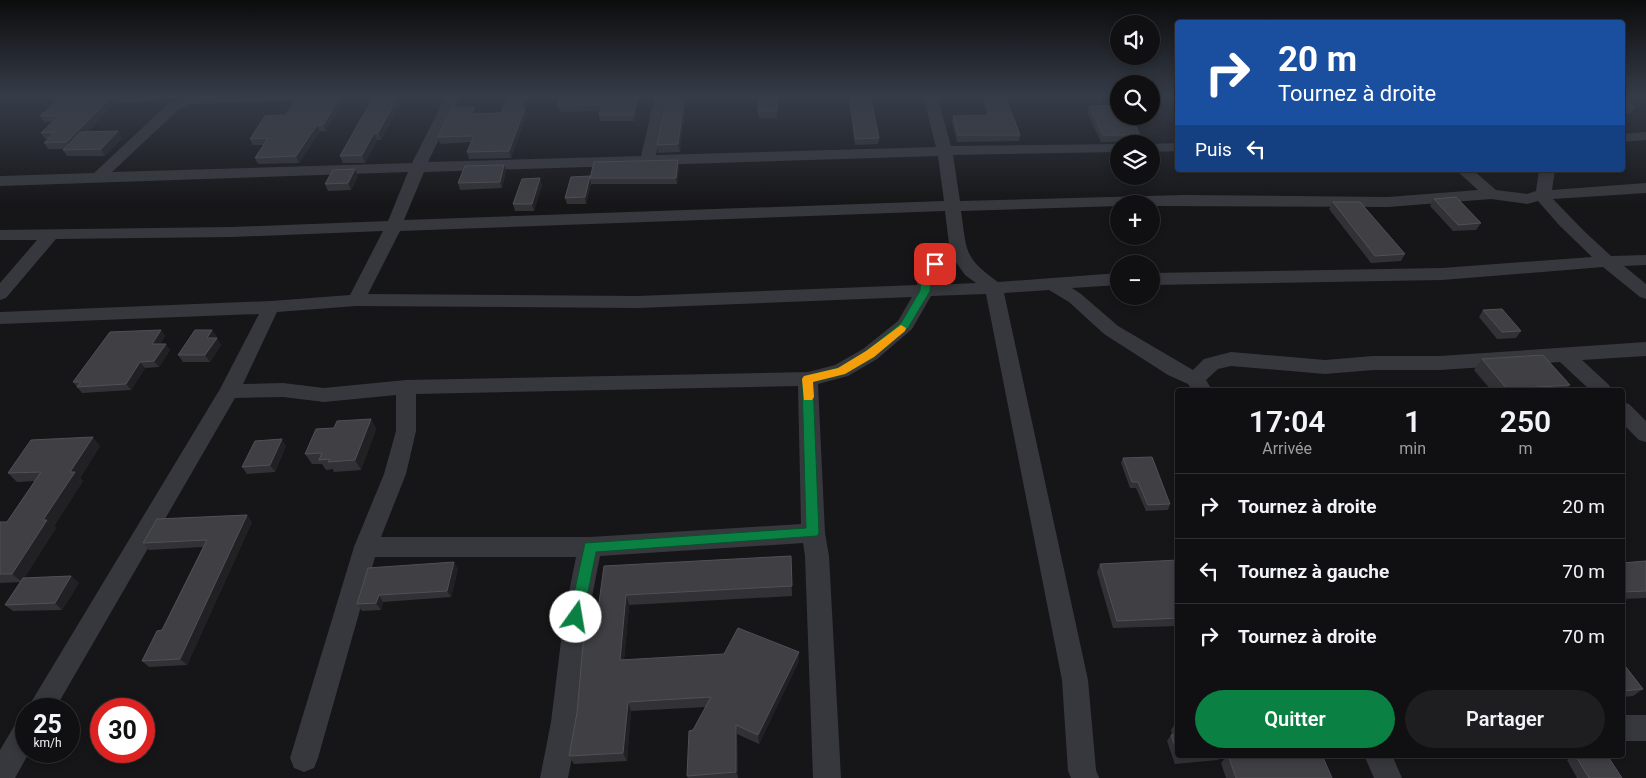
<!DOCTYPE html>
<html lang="fr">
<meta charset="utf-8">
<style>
body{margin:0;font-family:Roboto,sans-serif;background:#1e1e20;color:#f1f3f6;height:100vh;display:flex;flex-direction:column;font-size:19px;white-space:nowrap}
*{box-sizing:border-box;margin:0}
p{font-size:16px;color:#9c9d9f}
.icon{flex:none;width:28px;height:28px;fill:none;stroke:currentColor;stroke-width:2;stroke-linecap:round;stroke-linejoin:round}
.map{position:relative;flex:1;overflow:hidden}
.details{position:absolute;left:1175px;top:388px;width:450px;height:370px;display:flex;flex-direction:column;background:#101012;border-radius:5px;box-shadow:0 2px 8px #0003,0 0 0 1px #303032}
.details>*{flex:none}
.guide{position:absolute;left:1175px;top:20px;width:450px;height:152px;border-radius:5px;box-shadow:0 2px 8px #0003,0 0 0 1px #303032;background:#1a4fa0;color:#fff;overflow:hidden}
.fabs{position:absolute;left:1110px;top:15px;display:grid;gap:10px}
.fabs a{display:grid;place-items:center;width:50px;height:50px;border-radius:50%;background:#101012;box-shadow:0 2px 8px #0003,0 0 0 1px #303032;font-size:25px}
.speed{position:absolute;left:15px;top:698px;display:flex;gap:10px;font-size:25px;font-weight:700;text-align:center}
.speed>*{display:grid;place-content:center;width:65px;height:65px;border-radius:50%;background:#101012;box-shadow:0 2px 8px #0003,0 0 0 1px #303032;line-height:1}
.speed small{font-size:12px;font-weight:400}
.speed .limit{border:8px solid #d22;background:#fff;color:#111}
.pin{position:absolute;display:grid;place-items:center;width:42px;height:42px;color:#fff;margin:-21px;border-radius:10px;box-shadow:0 2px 8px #0006}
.me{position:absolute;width:55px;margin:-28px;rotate:13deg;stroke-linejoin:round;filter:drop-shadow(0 0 4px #0008)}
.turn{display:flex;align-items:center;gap:18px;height:105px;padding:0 20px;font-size:22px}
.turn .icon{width:65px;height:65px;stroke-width:2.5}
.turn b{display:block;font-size:35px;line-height:42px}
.then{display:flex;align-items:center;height:48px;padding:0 20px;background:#0003;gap:10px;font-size:19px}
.eta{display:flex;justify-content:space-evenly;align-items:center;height:85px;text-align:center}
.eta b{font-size:30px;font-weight:600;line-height:35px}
.action{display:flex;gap:10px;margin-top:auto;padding:10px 20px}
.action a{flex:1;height:58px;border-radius:30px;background:#0b8043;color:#fff;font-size:20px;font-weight:600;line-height:58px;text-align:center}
.action a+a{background:#1e1e20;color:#f1f3f6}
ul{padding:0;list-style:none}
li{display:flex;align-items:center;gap:15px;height:65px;padding:0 20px;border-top:1px solid #303032}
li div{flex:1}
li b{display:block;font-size:19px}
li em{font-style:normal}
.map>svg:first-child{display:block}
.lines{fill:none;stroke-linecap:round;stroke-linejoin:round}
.street{fill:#37383d;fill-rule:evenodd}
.wall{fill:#323236}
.shaded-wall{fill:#212124}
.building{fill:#3f3f44;stroke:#4f5156}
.route{fill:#0b8043;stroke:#07532c}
.slow{fill:#f59e0b}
</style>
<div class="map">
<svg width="1646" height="778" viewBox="0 0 1646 778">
<rect width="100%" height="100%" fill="#161618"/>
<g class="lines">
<g class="street">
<path d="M191 96H331L324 100 191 104 179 109 112 172 412 163 446 96H460L428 162 641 156 655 96H669L656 155 936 147 923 96H937L951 146 1119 144H1120L1119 152 953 155 960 201 1184 195 1388 197 1478 190 1456 170H1473L1496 190 1527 194 1536 191 1539 170H1555L1552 190 1646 183V193L1553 199 1584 231 1611 256 1646 255V265L1624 266 1646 284V299L1640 297 1603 267 1442 280 1151 285V273L1442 268 1592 257 1559 225 1538 201 1527 204 1491 199 1388 207 1151 206V204H1119V206L961 211C967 251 963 257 998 282L1119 273V285L1072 288 1081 294 1118 326 1193 370 1204 359 1231 352 1325 360 1373 356H1440L1646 342V356L1582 360 1609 385 1612 390H1590L1560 362 1440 370H1373L1325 374 1231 366 1218 369 1206 380 1212 390H1192L1188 384 1168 375 1104 334 1069 302 1049 290 1004 293 1088 680 1096 770 1099 778H1071L1068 771 1062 680 986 294 931 296 912 329 877 359 848 376 818 384 825 533 829 556 841 778H813L805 556 803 543 600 556 588 617 579 722 568 778H540L551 722 564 617 576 557H375L318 758 314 768 304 772 294 768 290 758 354 547 384 474 396 431V395L324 402 283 397 235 398 55 709H27L220 389 259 314 0 324V312L271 301 350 295 383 231 232 237 56 239 6 298 0 300V283L37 240H0V230L232 227 388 221 408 172 0 186V176L94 173 169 103ZM938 156 944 201 404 220 424 172ZM945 211 949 244C936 255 918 266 917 285L638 296 368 294 400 231ZM953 258 965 275 976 283 934 285C935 272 944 265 953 258ZM912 297 898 321 863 349 835 365 808 372 406 380 324 388 283 383 243 384 277 312 356 306 638 308ZM798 386 801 524 590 537H381L406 474 416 431V394Z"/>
<polygon points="1646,132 1646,140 1622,142 1622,134"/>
<polygon points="1178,143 1178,151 1151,152 1150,144"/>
<polygon points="1622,402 1629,404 1646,421 1646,442 1639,440 1622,423"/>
<rect x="1622" y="715" width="24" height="26"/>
<polygon points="26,719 26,751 30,751 15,778 0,778 0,750 16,723"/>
<polygon points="1364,755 1392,755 1402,778 1374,778"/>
</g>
</g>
<g class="wall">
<polygon points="76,96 163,96 157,102 115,103 87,132 118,131 122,138 105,156 67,156 63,150 64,149 48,149 44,143 49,139 45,139 41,133 52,122 44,122 40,116"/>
<polygon points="374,96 404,96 381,140 377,140 365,163 343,163 340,156"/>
<polygon points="508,96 530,96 525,108 527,114 511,158 469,159 467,152 471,142 440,144 438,137 476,113 475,114 501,113"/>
<polygon points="561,96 641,96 634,121 600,121 599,115 600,111 560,112 558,106"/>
<polygon points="777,96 777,118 759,118 758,112"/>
<polygon points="982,96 1005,96 1020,135 1019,141 957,142 952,122 953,116 987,115"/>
<polygon points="340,98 342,104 326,131 320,131 299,163 258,164 255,158 264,145 253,145 250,139 285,115"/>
<polygon points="1622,98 1635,107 1631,113 1622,113"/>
<polygon points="850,99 879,138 878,144 855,145 850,106"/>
<polygon points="1089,106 1140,135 1139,141 1101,142 1087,112"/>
<polygon points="685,109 680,152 658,153 657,145"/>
<polygon points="678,160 679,167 677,184 591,184 591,183 586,204 567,204 565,198 590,176"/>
<polygon points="504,165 506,171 502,188 460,190 458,183"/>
<polygon points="358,176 351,190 328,191 325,184"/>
<polygon points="542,185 534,211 515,211 513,204"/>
<polygon points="1434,199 1481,223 1476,230 1453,231 1430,206"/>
<polygon points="1333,202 1405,254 1401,261 1371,263 1329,209"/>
<polygon points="1483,310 1521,331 1516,338 1497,339 1479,317"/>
<polygon points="161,330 165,336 160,344 170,350 159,367 145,368 131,390 82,393 73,382"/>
<polygon points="212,330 217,337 216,338 221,345 210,362 183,362 178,355"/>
<polygon points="1482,359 1570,385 1565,390 1491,390 1474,370"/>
<polygon points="371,419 376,429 361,470 334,472 333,469 326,470 322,464 312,464 305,454 334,428"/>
<polygon points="100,446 80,478 83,481 54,526 56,528 24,578 71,576 79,583 62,610 13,611 5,605 20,582 0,583 0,522 7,522 35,481 17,482 8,473"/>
<polygon points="286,446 275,472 247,474 242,467"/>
<polygon points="1123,458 1170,504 1168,510 1146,511 1136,488 1130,488 1121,463"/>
<polygon points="252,522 187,665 149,667 142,661 162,630 203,547 149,550 143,543"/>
<polygon points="791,556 792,596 629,605 624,660 799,661 759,744 737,734 738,778 688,778 687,776 693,730 706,707 631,711 627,761 574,764 569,756 598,610 604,566"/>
<polygon points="1178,560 1178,626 1113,628 1097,572 1100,564"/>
<polygon points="1646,561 1646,598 1622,599 1622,563"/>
<polygon points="368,568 458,569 451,597 383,602 381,610 362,611 357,604"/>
<polygon points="1622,662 1643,689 1633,696 1622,697"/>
<polygon points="1175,724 1178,724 1178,755 1222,755 1218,760 1175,764 1167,741 1171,735 1172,735 1171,730"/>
<polygon points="1228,755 1332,778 1226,778 1221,763"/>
<polygon points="1572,755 1607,755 1622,778 1577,778 1567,760 1573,756"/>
</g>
<g class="shaded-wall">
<polygon points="154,96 163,96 157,102"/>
<polygon points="398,96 404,96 381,140 378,133"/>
<polygon points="526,96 530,96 525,108 527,114 511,158 509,151 521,108"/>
<polygon points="638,96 641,96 634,121 633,115"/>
<polygon points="111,97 115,103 72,148 67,142"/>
<polygon points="340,98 342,104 326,131 323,125"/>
<polygon points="684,101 685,109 680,152 678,144"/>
<polygon points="474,107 476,113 473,121 471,114"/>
<polygon points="317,125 320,131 299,163 296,156"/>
<polygon points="118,131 122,138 105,156 101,149"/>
<polygon points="374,133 377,140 365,163 362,155"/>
<polygon points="678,160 679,167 677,184 676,178"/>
<polygon points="504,165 506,171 502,188 500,182"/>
<polygon points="355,169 358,176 351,190 348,183"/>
<polygon points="590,176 591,183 586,204 585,197"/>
<polygon points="540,178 542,185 534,211 532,204"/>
<polygon points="161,330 165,336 156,350 152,344"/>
<polygon points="212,330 217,337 211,345 207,338"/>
<polygon points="217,338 221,345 210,362 205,355"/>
<polygon points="166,344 170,350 159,367 154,361"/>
<polygon points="140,362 145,368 131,390 126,384"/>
<polygon points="371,419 376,429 361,470 355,460"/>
<polygon points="93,437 100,446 80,478 83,481 54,526 56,528 22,582 12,574 70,472"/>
<polygon points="282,439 286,446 275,472 270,465"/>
<polygon points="247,515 252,522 187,665 180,659"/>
<polygon points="454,562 458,569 451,597 447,591"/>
<polygon points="71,576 79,583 62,610 55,603"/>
<polygon points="379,595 383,602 381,610 376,603"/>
<polygon points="626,595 629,605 623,669 620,660"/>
<polygon points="799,652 799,661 759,744 758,735"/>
<polygon points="628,702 631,711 627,761 623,753"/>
<polygon points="736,725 737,734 738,778 736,772"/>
</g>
<g class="building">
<polygon points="76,96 155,96 111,97 67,142 44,143 55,132 41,133 59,116 40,116 59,99 74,97"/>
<polygon points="374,96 398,96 378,133 374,133 362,155 340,156"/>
<polygon points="508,96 526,96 521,108 525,108 509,151 467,152 474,136 438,137 453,107 474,107 471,114 501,113"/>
<polygon points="561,96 638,96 633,115 599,115 602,105 558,106"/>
<polygon points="758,96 777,96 777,111 758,112"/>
<polygon points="984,96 1005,96 1020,135 958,135 953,116 990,115"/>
<polygon points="340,98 323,125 317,125 296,156 255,158 268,138 250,139 265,116 285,115 296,100"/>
<polygon points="1622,98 1635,107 1622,107"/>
<polygon points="850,99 871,99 879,138 855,139"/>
<polygon points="667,101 684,101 678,144 657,145"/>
<polygon points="1119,105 1119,116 1131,116 1140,135 1103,135 1089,106"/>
<polygon points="118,131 101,149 63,150 80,132"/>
<polygon points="678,160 676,178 590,178 594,162"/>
<polygon points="504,165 500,182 458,183 465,166"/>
<polygon points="355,169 348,183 325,184 333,170"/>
<polygon points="590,176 585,197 565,198 571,177"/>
<polygon points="540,178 532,204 513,204 522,179"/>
<polygon points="1456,197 1481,223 1458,225 1434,199"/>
<polygon points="1333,202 1360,202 1405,254 1375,256"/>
<polygon points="1502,309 1521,331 1502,332 1483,310"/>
<polygon points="161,330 152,344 166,344 154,361 140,362 126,384 77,387 81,382 73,382 110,332"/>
<polygon points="195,330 212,330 207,338 217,338 205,355 178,355"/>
<polygon points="1543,355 1570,385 1507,389 1482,359"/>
<polygon points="371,419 355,460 328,462 330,459 319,460 322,453 305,454 316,429 334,428 337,421"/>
<polygon points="93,437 70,472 75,472 43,520 47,520 12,574 0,574 0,522 7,522 41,472 8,473 31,440"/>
<polygon points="282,439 270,465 242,467 255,441"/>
<polygon points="1152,457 1170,504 1148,505 1138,482 1132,482 1123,458"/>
<polygon points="247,515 180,659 142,661 157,631 162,630 207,540 143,543 157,519"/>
<polygon points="791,556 792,586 626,595 620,660 724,654 738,628 799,652 758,735 736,725 736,772 687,776 689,731 693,730 711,697 628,702 623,753 569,756 577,713 586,611 598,610 604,566"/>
<polygon points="1178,560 1178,618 1117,621 1100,564"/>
<polygon points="1646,561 1646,591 1622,592 1622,563"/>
<polygon points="454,562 447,591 379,595 376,603 357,604 368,568"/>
<polygon points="71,576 55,603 5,605 23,578"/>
<polygon points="1622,662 1643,689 1622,691"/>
<polygon points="1175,724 1178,724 1178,733"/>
<polygon points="1178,734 1178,754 1171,735"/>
<polygon points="1178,755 1218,755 1179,758"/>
<polygon points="1228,755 1322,755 1332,778 1236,778"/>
<polygon points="1575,755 1607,755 1622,778 1589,778"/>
</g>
<linearGradient id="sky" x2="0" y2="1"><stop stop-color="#0c0c0d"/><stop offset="0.47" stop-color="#363c48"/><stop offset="1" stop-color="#363c48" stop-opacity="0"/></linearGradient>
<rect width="1646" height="205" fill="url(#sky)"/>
<polygon class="route" points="931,261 935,261 940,264 931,278 930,291 908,328 874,357 845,374 813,382 819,533 817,536 596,552 583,617 581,621 576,623 571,621 569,617 585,543 806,528 802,379 804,376 838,368 866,351 901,323 920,291 921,278"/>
<polygon class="slow" points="901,325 906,328 905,331 874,357 845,374 813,382 814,397 812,400 804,400 802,379 804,376 838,368 866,351"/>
</svg>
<div class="fabs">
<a><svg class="icon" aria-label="sound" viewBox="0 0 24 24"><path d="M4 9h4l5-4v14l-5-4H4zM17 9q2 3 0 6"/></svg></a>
<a><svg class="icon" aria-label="search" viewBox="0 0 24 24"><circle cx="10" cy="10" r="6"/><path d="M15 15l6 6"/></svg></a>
<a><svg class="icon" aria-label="layers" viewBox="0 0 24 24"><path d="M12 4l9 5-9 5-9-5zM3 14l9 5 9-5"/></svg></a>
<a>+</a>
<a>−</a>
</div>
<div class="speed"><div>25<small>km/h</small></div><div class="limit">30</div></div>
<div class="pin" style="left:935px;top:264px;background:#d93025"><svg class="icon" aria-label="arrive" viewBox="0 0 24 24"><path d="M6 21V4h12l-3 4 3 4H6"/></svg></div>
<svg class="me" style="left:576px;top:617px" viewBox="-20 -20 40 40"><circle r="19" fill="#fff"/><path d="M0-13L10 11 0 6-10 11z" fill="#0b8043"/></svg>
<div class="guide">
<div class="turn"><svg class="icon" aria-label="right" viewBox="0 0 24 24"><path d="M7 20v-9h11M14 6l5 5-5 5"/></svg><div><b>20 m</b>Tournez à droite</div></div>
<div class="then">Puis<svg class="icon" aria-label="left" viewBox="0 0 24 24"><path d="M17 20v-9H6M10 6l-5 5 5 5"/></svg></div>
</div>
<section class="details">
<div class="eta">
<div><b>17:04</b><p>Arrivée</p></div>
<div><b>1</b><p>min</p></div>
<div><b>250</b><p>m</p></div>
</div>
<ul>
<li><svg class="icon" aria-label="right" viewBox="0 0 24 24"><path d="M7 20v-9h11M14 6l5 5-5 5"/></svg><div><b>Tournez à droite</b></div><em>20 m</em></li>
<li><svg class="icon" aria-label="left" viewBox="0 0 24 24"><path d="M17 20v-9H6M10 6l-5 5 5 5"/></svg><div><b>Tournez à gauche</b></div><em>70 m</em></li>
<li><svg class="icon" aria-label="right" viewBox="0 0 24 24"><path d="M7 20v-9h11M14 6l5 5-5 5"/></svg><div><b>Tournez à droite</b></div><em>70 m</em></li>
</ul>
<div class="action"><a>Quitter</a><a>Partager</a></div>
</section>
</div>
